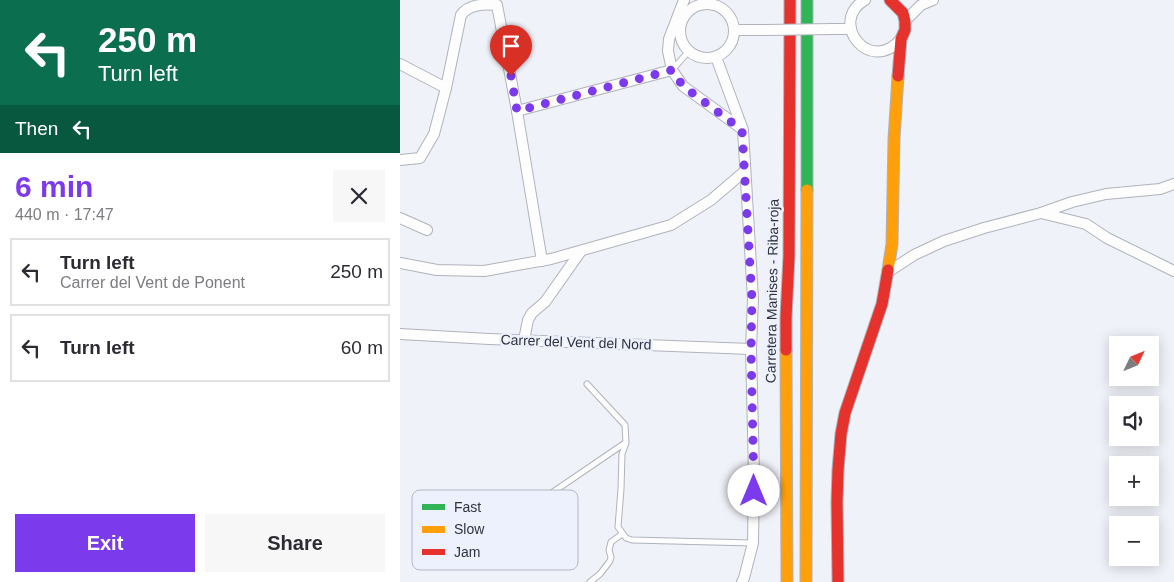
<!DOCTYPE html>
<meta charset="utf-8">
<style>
body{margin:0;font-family:Helvetica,sans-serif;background:#f7f7f7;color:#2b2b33;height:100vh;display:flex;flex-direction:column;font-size:19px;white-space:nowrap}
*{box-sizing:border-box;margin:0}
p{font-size:16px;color:#7c7c81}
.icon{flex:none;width:28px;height:28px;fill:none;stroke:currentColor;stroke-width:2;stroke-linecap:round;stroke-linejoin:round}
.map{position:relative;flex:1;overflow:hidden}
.details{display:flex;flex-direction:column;background:#fff;width:400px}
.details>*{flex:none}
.guide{background:#0b6e4f;color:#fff;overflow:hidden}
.needle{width:32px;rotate:47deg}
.buttons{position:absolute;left:709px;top:336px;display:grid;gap:10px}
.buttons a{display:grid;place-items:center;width:50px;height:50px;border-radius:0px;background:#fff;box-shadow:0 2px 12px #0003;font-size:25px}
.pin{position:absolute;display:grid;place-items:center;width:42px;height:42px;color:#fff;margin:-51px -21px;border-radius:50% 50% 50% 0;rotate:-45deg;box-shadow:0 0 5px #0007}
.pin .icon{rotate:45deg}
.me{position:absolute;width:55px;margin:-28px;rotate:0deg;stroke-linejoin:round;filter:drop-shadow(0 0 4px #0008)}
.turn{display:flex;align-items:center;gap:18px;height:105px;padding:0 15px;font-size:22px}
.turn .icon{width:65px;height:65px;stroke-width:2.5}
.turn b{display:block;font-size:35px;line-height:42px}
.then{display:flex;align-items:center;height:48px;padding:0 15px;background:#0003;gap:10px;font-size:19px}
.round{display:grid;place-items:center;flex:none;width:52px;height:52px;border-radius:0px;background:#f7f7f7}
.overview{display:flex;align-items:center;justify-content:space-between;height:85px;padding:0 15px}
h1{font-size:30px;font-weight:600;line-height:38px;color:#7c3aed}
.action{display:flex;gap:10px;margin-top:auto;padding:10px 15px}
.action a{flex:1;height:58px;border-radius:0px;background:#7c3aed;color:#fff;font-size:20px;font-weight:600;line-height:58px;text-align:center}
.action a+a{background:#f7f7f7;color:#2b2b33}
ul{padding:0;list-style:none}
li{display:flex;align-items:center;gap:15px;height:68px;margin:0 10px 8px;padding:0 5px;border:2px solid #e1e1e2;border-radius:0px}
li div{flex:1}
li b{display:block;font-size:19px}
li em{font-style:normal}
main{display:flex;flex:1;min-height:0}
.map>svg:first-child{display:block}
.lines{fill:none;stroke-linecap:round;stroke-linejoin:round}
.lane-casing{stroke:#b0b3bb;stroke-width:7}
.street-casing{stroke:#b0b3bb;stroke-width:12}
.fast-casing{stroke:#b0b3bb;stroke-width:13}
.slow-casing{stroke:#b0b3bb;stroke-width:13}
.jam-casing{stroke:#b0b3bb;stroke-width:13}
.lane{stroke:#fdfdfe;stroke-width:5}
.street{stroke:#fdfdfe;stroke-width:10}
.fast{stroke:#30b455;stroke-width:11}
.slow{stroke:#ff9f0a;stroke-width:11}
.jam{stroke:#e5322d;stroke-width:11}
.street-bridge-casing{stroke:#b0b3bb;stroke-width:12;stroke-linecap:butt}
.street-bridge{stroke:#fdfdfe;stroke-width:10}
.route{stroke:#7c3aed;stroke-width:9;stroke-dasharray:0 16.2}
.labels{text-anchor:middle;stroke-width:5;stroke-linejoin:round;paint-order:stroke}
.street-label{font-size:14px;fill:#2f333e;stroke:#ecf1fd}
.key{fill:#ecf1fd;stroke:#b3b8c4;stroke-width:1}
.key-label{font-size:14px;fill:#2f333e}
</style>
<main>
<section class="details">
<div class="guide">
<div class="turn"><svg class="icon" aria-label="left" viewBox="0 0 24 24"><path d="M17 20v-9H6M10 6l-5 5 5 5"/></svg><div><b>250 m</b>Turn left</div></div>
<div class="then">Then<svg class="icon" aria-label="left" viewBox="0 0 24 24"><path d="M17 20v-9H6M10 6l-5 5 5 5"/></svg></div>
</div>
<div class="overview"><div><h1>6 min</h1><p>440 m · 17:47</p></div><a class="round"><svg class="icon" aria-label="close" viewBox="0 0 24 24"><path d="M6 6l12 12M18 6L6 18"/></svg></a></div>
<ul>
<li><svg class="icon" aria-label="left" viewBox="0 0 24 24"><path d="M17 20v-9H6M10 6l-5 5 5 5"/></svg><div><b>Turn left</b><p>Carrer del Vent de Ponent</p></div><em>250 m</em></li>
<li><svg class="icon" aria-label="left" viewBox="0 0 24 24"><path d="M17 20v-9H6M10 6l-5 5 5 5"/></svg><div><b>Turn left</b></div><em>60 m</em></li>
</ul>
<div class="action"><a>Exit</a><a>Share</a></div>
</section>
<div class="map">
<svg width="774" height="582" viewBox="0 0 774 582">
<rect width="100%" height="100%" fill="#f0f2f9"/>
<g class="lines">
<g class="lane-casing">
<g id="lane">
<polyline points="273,69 289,51"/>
<polyline points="187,384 225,425 226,443 222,454 221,489 218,527 226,538 232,540 353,543"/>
<polyline points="106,524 225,443"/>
<polyline points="190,582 200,574 210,561 211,557 209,550 211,542 222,534"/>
</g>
</g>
<g class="street-casing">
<g id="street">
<polyline points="284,0 269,39 268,51 272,70 283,86 342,129"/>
<path d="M465 0C428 21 469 76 501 39"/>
<circle cx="307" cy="31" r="27"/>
<polyline points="505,21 521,5 533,0"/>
<polyline points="432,29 451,29"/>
<polyline points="335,30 366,30"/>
<polyline points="316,57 343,130 353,299 351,349 354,474 353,543 344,578 342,582"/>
<polyline points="0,64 46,88"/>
<polyline points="117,111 272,70"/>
<path d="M0 160 20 158 34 134 46 88 61 15C69 4 84 4 97 5L117 111 142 261"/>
<polyline points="641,213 686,224 707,238 774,271"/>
<polyline points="0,218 27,230"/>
<polyline points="0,263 37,270 84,271 151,259 271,225 311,200 345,171"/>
<polyline points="488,272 514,255 544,241 584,228 641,213 672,202 706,194 760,189 774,184"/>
<polyline points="0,334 89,339 351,349"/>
<polyline points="124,340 128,320 132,313 145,302 181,251"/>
</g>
</g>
<g class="fast-casing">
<polyline id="fast" points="407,190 407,0"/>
</g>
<g class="slow-casing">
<g id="slow">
<polyline points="488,270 492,244 494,139 498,76"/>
<polyline points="386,350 387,582"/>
<polyline points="406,582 407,190"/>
</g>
</g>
<g class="jam-casing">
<g id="jam">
<polyline points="490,0 503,13 505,21 505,30 501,39 498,76"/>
<polyline points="386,350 386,317 389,256 390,0"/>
<polyline points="438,582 437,502 438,470 441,434 445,413 482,304 488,270"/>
</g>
</g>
<use href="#lane" class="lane"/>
<use href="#street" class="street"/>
<use href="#fast" class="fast"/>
<use href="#slow" class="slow"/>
<use href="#jam" class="jam"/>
<g class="street-bridge-casing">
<polyline id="street-bridge" points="366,30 432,29"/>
</g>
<use href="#street-bridge" class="street-bridge"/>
</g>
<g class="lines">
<polyline class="route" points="111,76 117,111 272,70 283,86 342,130 352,299 351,349 354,491"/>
</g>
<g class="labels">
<g class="street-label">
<text transform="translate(372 291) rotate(-89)" y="5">Carretera Manises - Riba-roja</text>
<text transform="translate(176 342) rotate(2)" y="5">Carrer del Vent del Nord</text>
</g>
</g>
<rect x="12" y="490" width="166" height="80" rx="8" class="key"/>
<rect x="22" y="504" width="23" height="6" fill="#30b455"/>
<rect x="22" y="526" width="23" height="7" fill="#ff9f0a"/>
<rect x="22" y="549" width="23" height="6" fill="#e5322d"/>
<g class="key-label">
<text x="54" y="512">Fast</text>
<text x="54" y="534">Slow</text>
<text x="54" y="557">Jam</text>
</g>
</svg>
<div class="buttons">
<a><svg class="needle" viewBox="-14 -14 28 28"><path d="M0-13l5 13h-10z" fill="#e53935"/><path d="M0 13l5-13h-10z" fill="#7c7c81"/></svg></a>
<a><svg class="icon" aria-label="sound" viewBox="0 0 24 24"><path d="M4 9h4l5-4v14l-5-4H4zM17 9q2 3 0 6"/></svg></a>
<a>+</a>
<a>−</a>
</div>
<div class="pin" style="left:111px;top:76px;background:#d93025"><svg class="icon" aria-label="arrive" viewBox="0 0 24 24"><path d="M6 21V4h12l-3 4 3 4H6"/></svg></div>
<svg class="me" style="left:354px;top:491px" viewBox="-20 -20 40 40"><circle r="19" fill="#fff"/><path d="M0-13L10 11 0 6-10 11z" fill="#7c3aed"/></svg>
</div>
</main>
